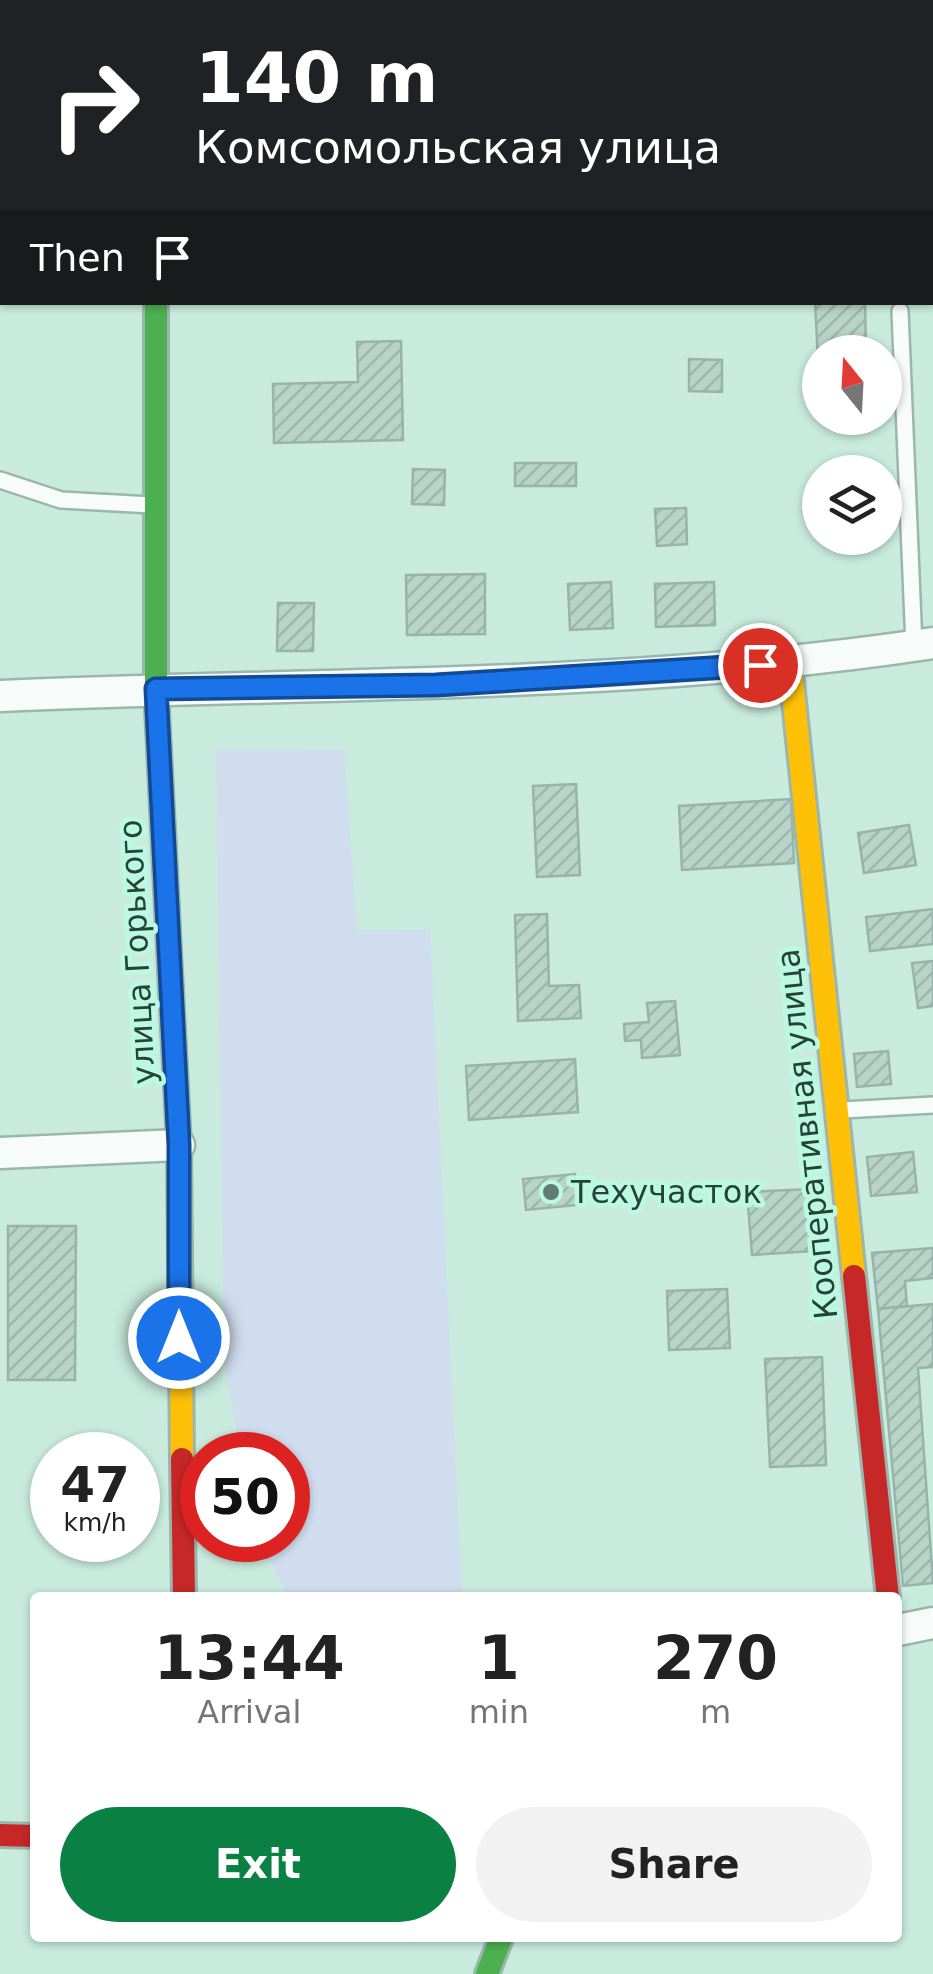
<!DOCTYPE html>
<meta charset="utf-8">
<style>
body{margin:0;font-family:"DejaVu Sans",sans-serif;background:#f2f2f2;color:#222;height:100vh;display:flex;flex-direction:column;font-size:38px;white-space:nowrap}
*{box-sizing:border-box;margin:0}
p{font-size:32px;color:#767676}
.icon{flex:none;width:55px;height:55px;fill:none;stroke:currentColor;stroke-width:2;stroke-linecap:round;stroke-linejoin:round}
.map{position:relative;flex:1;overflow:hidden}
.details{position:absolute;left:30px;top:1592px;width:872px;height:350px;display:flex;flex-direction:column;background:#fff;border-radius:10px;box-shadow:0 2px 8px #0004}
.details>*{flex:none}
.hud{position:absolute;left:0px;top:0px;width:935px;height:305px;box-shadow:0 2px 8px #0004;background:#202124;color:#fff;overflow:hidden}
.needle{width:65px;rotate:342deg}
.buttons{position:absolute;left:802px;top:335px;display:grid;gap:20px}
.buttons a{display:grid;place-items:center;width:100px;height:100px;border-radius:50%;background:#fff;box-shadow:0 2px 8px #0004;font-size:50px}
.speed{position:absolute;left:30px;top:1432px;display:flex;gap:20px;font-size:50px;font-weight:700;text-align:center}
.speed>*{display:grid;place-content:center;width:130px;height:130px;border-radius:50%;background:#fff;box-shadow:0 2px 8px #0004;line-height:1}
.speed small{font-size:25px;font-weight:400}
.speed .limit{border:15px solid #d22;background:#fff;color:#111}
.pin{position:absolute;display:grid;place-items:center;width:85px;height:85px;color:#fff;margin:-42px;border:5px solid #fff;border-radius:50%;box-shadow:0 2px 10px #0007}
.me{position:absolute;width:110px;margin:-55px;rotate:0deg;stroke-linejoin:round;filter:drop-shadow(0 0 8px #0008)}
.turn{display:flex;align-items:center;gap:35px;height:210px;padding:0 30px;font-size:45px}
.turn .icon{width:130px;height:130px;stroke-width:2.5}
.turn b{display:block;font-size:70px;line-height:85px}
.then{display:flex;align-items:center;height:95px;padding:0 30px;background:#0003;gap:20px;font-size:38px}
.eta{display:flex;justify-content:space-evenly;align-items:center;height:170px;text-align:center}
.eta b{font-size:60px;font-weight:700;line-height:70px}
.action{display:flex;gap:20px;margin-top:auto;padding:20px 30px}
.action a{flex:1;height:115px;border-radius:60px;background:#0b8043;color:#fff;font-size:40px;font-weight:700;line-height:115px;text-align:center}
.action a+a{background:#f2f2f2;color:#222}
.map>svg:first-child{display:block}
.green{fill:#d0ddee}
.building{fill:url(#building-hatch);stroke:#98b3aa;stroke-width:2.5}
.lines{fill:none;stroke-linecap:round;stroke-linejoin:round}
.lane-casing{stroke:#9bb6ac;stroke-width:20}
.street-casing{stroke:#9bb6ac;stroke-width:35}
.fast-casing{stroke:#9bb6ac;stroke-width:28}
.slow-casing{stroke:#9bb6ac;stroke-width:28}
.jam-casing{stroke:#9bb6ac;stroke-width:28}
.lane{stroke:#f7fcfa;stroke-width:15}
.street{stroke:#f7fcfa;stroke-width:30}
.fast{stroke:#4caf50;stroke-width:22}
.slow{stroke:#ffc107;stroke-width:22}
.jam{stroke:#c62828;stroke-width:22}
.route-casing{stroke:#114b97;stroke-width:25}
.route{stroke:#1a73e8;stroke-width:18}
.poi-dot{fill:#617d73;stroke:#baf9e2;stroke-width:4}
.labels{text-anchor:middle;stroke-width:9;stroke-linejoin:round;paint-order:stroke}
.street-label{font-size:32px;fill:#294239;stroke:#baf9e2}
.poi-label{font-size:32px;fill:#294239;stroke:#baf9e2;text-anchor:start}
</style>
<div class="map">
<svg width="933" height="1974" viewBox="0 0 933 1974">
<defs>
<pattern id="building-hatch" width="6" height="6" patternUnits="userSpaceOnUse" patternTransform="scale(2.5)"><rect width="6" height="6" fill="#b8d4c9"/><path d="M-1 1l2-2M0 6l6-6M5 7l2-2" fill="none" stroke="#9eb7ad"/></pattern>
</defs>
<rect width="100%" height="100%" fill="#c8ebde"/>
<polygon class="green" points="344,749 357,930 430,929 462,1597 288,1597 260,1540 288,1540 288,1455 241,1455 224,1362 216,750"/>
<g class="building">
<polygon points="274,0 337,0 274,2"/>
<polygon points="815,302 865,302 866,352 820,352 820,398"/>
<polygon points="401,341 403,440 274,443 273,384 358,382 357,342"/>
<polygon points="689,359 722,360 722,392 689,391"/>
<rect x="515" y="463" width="61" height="23"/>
<polygon points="413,469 445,470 444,505 412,504"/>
<polygon points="686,508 687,544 657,546 655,509"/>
<polygon points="485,574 485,634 407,635 406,575"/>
<polygon points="611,582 613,628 570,630 568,584"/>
<polygon points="714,582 715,625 656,627 655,584"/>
<polygon points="278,603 314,603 313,651 277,651"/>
<polygon points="576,784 580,875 537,877 533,786"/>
<polygon points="791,799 794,863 682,870 679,806"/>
<polygon points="909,825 916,865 864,873 858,833"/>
<polygon points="933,909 933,944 870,951 866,917"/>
<polygon points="547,914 549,986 579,985 581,1018 518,1021 515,915"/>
<polygon points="933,961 933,1006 918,1008 912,963"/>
<polygon points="675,1001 680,1055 642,1058 641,1040 625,1041 624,1024 649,1022 647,1003"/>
<polygon points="888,1051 891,1084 857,1087 854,1054"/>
<polygon points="575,1059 578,1112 469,1120 466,1066"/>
<polygon points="913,1152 917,1192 871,1196 867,1157"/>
<polygon points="575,1174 578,1205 526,1210 523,1179"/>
<polygon points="810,1189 814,1251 752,1255 747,1192"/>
<polygon points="8,1226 76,1226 75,1380 8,1380"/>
<polygon points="933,1248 933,1278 905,1281 907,1306 878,1309 872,1253"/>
<polygon points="727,1289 730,1348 669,1350 667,1291"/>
<polygon points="933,1304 933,1367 918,1368 933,1583 903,1586 878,1309"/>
<polygon points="822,1357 826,1465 770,1467 765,1359"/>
</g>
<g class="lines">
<g class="lane-casing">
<g id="lane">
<polyline points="900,311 914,646"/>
<polyline points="0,480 61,500 152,505"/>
<polyline points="842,1110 933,1105"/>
</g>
</g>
<g class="street-casing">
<g id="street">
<path d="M0 696C311 682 624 690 933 643"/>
<polyline points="0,1153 179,1145"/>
<polyline points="898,1630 933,1623"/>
</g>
</g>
<g class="fast-casing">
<g id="fast">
<polyline points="156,302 156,689 171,990"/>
<polyline points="487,1974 501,1938"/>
</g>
</g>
<g class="slow-casing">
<g id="slow">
<polyline points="156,0 156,2"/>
<polyline points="790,663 854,1276"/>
<polyline points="171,990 179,1145 182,1459"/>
</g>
</g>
<g class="jam-casing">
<g id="jam">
<polyline points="854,1276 888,1598"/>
<polyline points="182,1459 184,1598"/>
<polyline points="0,1835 35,1836"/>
</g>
</g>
<use href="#lane" class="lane"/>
<use href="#street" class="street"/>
<use href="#fast" class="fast"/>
<use href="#slow" class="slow"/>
<use href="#jam" class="jam"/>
</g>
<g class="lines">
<g class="route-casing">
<polyline id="route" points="179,1338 179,1145 156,689 436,685 760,665"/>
</g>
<use href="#route" class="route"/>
</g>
<circle class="poi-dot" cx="551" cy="1192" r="10"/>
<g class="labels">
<g class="street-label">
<text transform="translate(137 952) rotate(-93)" y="11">улица Горького</text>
<text transform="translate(807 1134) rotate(-96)" y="11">Кооперативная улица</text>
</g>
<g class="poi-label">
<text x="571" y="1203">Техучасток</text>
</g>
</g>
</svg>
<div class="buttons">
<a><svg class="needle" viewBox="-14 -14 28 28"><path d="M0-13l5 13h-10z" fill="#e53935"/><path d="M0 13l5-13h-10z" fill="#767676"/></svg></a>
<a><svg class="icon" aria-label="layers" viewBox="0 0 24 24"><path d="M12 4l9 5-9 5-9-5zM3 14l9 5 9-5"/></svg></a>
</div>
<div class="speed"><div>47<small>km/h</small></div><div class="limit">50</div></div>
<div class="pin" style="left:760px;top:665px;background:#d93025"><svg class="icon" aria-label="arrive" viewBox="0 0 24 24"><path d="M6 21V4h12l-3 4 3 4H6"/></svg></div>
<svg class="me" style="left:179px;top:1338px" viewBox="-20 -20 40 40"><circle r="17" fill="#1a73e8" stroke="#fff" stroke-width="3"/><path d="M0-11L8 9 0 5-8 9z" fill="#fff"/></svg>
<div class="hud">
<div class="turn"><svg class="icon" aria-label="right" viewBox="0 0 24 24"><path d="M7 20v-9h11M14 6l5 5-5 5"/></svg><div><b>140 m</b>Комсомольская улица</div></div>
<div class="then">Then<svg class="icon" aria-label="arrive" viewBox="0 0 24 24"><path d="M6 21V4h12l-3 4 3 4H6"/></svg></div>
</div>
<section class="details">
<div class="eta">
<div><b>13:44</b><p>Arrival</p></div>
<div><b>1</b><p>min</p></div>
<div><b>270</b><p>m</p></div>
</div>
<div class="action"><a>Exit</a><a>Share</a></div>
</section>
</div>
